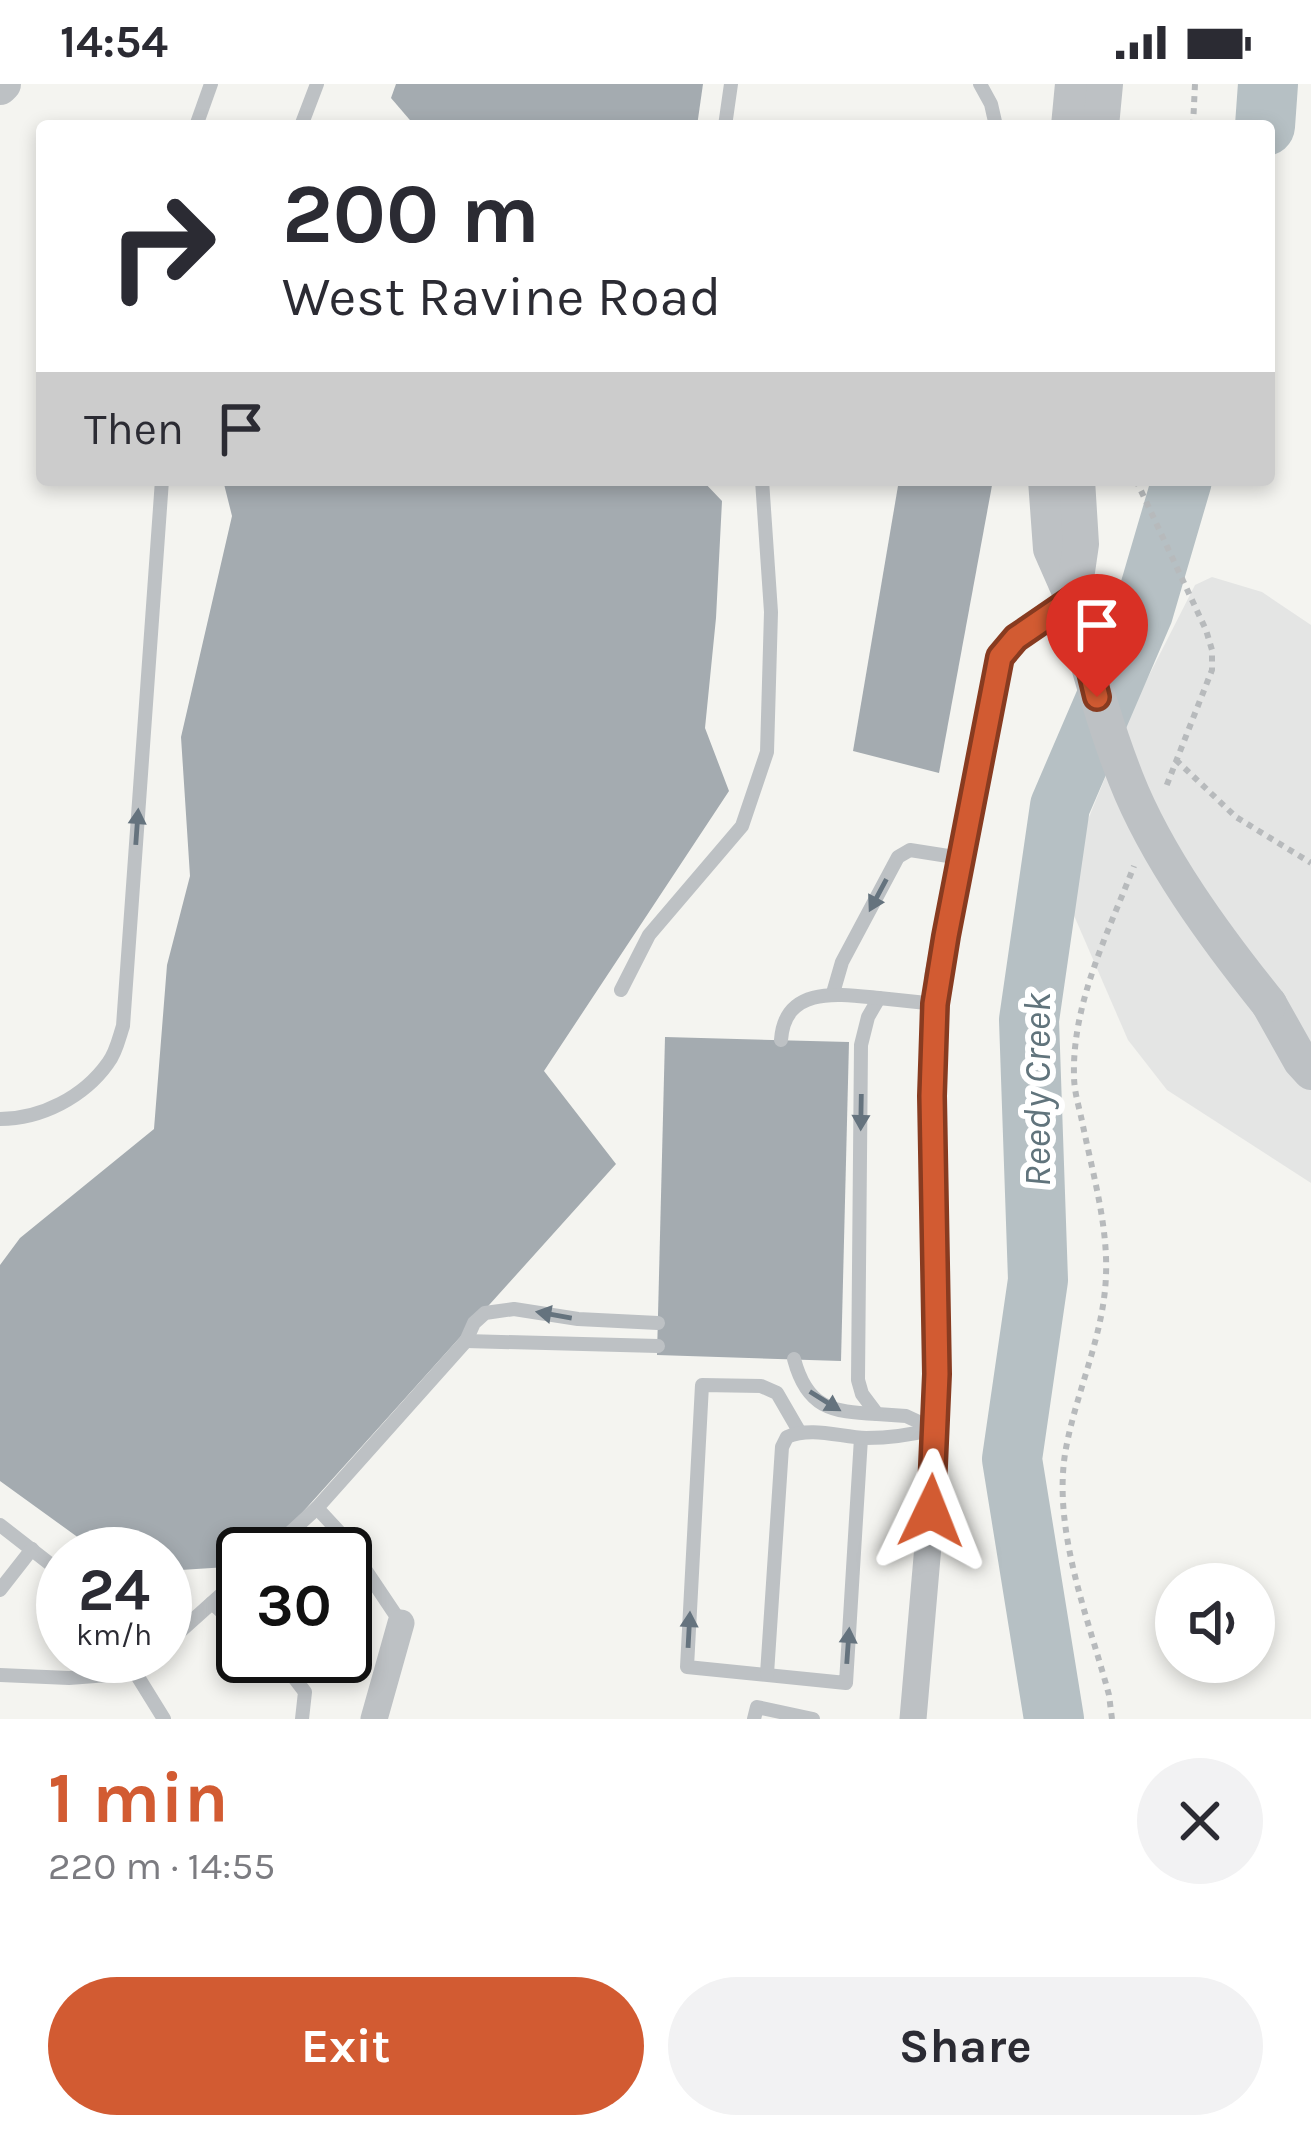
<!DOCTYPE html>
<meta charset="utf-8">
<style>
body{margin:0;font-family:Karla,sans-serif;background:#f2f2f3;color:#2b2b33;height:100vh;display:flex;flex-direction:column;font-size:45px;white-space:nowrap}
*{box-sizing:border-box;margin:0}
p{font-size:39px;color:#7c7c81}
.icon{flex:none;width:66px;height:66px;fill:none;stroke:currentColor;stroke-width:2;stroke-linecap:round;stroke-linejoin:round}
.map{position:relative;height:1635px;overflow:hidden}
.drawer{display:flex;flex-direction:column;background:#fff;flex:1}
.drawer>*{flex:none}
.banner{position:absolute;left:36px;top:36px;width:1239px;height:366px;border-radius:12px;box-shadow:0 6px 18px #0003;background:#fff;color:#2b2b33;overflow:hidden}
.buttons{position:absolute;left:1155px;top:1479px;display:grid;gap:24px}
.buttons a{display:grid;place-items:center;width:120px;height:120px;border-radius:50%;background:#fff;box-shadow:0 6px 18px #0003;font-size:60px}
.speed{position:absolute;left:36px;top:1443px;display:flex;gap:24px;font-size:60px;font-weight:700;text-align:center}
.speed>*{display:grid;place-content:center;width:156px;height:156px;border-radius:50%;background:#fff;box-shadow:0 6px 18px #0003;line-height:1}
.speed small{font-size:30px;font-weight:400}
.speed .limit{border:6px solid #111;border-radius:18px;background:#fff;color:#111}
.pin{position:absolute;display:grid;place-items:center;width:102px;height:102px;color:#fff;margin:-123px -51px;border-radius:50% 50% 50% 0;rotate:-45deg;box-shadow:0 0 12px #0007}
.pin .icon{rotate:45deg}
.me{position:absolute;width:132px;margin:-66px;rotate:2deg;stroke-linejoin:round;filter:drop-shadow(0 0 9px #0008)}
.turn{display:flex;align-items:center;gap:42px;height:252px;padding:0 48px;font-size:54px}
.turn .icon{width:156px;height:156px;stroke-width:2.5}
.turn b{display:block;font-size:84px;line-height:102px}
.then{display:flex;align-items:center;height:114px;padding:0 48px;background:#0003;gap:24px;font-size:45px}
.round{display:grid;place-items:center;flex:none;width:126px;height:126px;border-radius:63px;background:#f2f2f3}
.head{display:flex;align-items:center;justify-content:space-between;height:204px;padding:0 48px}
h1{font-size:72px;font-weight:700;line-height:90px;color:#d25b32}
.button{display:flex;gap:24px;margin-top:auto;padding:24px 48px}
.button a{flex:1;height:138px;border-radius:72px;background:#d25b32;color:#fff;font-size:48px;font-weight:700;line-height:138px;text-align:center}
.button a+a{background:#f2f2f3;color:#2b2b33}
.status{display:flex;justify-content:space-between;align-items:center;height:84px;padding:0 60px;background:#fff;direction:ltr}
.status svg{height:33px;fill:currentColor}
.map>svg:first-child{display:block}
.built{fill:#e4e5e4}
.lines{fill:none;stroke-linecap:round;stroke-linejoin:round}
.river{stroke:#b6c0c4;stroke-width:60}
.building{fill:#a4abb0}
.path{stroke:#b7babc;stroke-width:6;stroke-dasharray:6 6;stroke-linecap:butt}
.service{stroke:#bdc1c4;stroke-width:14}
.minor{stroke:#bdc1c4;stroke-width:27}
.tertiary{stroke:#bdc1c4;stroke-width:36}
.tertiary-bridge{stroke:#bdc1c4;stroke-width:36}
.oneway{fill:#65737e}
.route-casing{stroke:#883b20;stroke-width:30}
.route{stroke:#d25b32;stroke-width:21}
.labels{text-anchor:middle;stroke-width:12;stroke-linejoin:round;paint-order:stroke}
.water-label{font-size:39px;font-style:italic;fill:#61747c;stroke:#fff}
</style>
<div class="status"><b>14:54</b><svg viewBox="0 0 49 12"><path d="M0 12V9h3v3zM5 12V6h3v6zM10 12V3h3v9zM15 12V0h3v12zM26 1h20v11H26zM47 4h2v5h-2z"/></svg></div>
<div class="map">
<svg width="1311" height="1635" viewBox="0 0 1311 1635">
<rect width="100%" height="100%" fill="#f4f4f0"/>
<polygon class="built" points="1212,493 1262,508 1311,541 1311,1099 1167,1006 1128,956 1069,820 1076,765 1138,613 1195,501"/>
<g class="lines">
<g class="river">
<polyline points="1265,42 1268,0"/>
<polyline points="1054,1635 1012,1375 1038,1196 1029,936 1060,722 1143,529 1182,396"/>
</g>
</g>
<g class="building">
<polygon points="396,0 703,0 697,42 415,42 391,14"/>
<polygon points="223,396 702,396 722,417 716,534 705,644 729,707 544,987 616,1080 265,1470 243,1470 243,1482 165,1487 165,1470 101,1470 0,1397 0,1181 20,1154 154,1045 167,881 190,792 181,653 232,432"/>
<polygon points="899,396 993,396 939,689 853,667"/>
<polygon points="665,953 849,958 841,1277 657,1271"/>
</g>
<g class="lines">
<g class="path">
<polyline points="1193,42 1195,0"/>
<polyline points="1136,396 1206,546 1212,566 1212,586 1166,703"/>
<polyline points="1176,676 1236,733 1311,779"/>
<path d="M1112 1635 1109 1611C1089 1536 1053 1449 1065 1370 1075 1309 1104 1253 1106 1191 1108 1140 1092 1087 1082 1037 1079 1023 1074 1007 1074 992 1072 919 1108 849 1134 782"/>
</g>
<g class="service">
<polyline points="980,0 991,20 996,42"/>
<polyline points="196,42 211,0"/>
<polyline points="301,42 317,0"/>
<polyline points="725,42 731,0"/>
<polyline points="621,906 649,851 742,742 767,668 771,528 762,396"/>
<polyline points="833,909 842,878 898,773 910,766 961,774"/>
<polyline points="879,914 868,933 861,961 858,1296 862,1310 877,1330 906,1332 934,1345"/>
<path d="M781 956C785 901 839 910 879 914 898 916 917 918 936 920"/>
<path d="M0 1035C41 1035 84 1013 108 979 116 969 119 954 123 942L162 396"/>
<polyline points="466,1257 658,1262"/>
<path d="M794 1275C807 1324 831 1328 877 1330"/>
<polyline points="799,1347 777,1309 761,1302 702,1301 687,1583 846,1599 861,1354"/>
<polyline points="0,1441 63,1490"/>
<polyline points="267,1470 317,1424"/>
<polyline points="0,1506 32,1465"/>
<polyline points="212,1519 243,1547"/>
<polyline points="401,1539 342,1451 317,1424 466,1257 474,1239 485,1229 514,1225 578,1235 658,1239"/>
<polyline points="165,1561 243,1491"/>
<polyline points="125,1572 164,1635"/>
<polyline points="271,1572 289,1587 305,1608 302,1635"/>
<path d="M767 1590 782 1363 787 1353C811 1342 840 1353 866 1354 890 1354 911 1351 934 1345"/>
<polyline points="0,1591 69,1594 134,1589 152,1572"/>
<polyline points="754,1635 757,1623 813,1635"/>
</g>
<g class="minor">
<polyline points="374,1635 401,1539"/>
<path d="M913 1635 931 1427 937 1290 932 1012 936 920 938 891 1001 573C1021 547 1045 532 1073 515"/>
</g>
<g class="tertiary">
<polyline points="0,3 3,0"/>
<polyline points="1069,42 1073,0"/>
<polyline points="1101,42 1105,0"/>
<polyline points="1046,396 1051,465 1073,515 1079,547"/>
<polyline points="1073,515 1081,460 1077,396"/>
<polyline points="1269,920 1301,977 1311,988"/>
</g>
<path class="tertiary-bridge" d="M1079 547C1093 597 1107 647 1126 695 1157 774 1216 854 1269 920"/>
</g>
<defs><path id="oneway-solid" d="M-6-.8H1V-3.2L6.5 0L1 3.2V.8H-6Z" transform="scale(3)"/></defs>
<g class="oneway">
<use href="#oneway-solid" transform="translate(137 743) rotate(-86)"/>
<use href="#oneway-solid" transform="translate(878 811) rotate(118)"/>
<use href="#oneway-solid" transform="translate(861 1028) rotate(91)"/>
<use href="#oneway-solid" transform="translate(554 1231) rotate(-170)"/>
<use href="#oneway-solid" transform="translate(825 1317) rotate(32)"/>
<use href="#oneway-solid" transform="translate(689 1546) rotate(-87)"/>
<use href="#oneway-solid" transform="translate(848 1562) rotate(-86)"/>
</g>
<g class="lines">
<g class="route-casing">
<polyline id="route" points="931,1427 937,1290 932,1012 935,920 946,852 1000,573 1016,554 1073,515 1097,613"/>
</g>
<use href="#route" class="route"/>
</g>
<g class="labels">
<g class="water-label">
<text transform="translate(1036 1006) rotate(-90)" y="14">Reedy Creek</text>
</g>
</g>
</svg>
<div class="buttons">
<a><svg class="icon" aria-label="sound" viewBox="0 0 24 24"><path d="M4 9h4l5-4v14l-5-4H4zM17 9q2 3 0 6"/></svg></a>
</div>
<div class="speed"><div>24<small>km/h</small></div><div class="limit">30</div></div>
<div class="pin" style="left:1097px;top:613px;background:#d93025"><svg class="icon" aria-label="arrive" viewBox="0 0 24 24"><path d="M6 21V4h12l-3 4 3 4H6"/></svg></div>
<svg class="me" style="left:931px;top:1427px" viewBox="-20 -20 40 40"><path d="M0-17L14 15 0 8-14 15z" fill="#d25b32" stroke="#fff" stroke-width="4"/></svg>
<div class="banner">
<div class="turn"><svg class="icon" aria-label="right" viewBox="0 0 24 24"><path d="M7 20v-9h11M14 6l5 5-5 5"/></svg><div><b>200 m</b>West Ravine Road</div></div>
<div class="then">Then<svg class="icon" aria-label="arrive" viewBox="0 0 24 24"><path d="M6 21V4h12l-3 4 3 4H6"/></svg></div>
</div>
</div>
<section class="drawer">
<div class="head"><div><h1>1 min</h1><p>220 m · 14:55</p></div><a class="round"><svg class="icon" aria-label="close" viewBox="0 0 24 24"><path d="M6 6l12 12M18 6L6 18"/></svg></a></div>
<div class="button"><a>Exit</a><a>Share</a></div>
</section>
